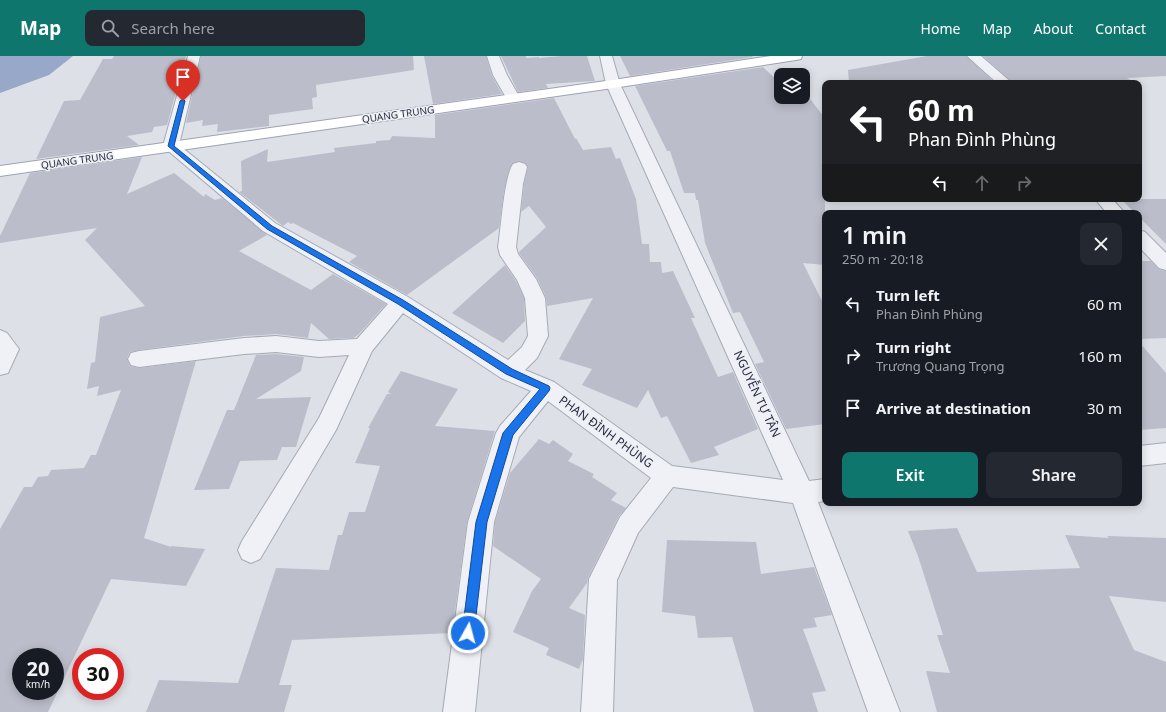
<!DOCTYPE html>
<meta charset="utf-8">
<style>
body{margin:0;font-family:"Noto Sans",sans-serif;background:#242831;color:#f1f3f6;height:100vh;display:flex;flex-direction:column;font-size:15px;white-space:nowrap}
*{box-sizing:border-box;margin:0}
p{font-size:13px;color:#9ea1a6}
.icon{flex:none;width:22px;height:22px;fill:none;stroke:currentColor;stroke-width:2;stroke-linecap:round;stroke-linejoin:round}
.map{position:relative;flex:1;overflow:hidden}
.drawer{position:absolute;left:822px;top:154px;width:320px;height:296px;display:flex;flex-direction:column;background:#171b24;border-radius:8px;box-shadow:0 2px 10px #0003}
.drawer>*{flex:none}
.hud{position:absolute;left:822px;top:24px;width:320px;height:122px;border-radius:8px;box-shadow:0 2px 10px #0003;background:#202124;color:#fff;overflow:hidden}
.controls{position:absolute;left:774px;top:12px;display:grid;gap:8px}
.controls a{display:grid;place-items:center;width:36px;height:36px;border-radius:8px;background:#171b24;box-shadow:0 2px 10px #0003;font-size:20px}
.speed{position:absolute;left:12px;top:592px;display:flex;gap:8px;font-size:20px;font-weight:700;text-align:center}
.speed>*{display:grid;place-content:center;width:52px;height:52px;border-radius:50%;background:#171b24;box-shadow:0 2px 10px #0003;line-height:1}
.speed small{font-size:10px;font-weight:400}
.speed .limit{border:6px solid #d22;background:#fff;color:#111}
.pin{position:absolute;display:grid;place-items:center;width:34px;height:34px;color:#fff;margin:-41px -17px;border-radius:50% 50% 50% 0;rotate:-45deg;box-shadow:0 0 4px #0007}
.pin .icon{rotate:45deg}
.me{position:absolute;width:44px;margin:-22px;rotate:7deg;stroke-linejoin:round;filter:drop-shadow(0 0 3px #0008)}
.turn{display:flex;align-items:center;gap:14px;height:84px;padding:0 20px;font-size:18px}
.turn .icon{width:52px;height:52px;stroke-width:2.5}
.turn b{display:block;font-size:28px;line-height:34px}
.lanes{display:flex;align-items:center;height:38px;padding:0 20px;background:#0003;justify-content:center;gap:20px;direction:ltr}
.lanes .off{opacity:.35}
.round{display:grid;place-items:center;flex:none;width:42px;height:42px;border-radius:8px;background:#242831}
.head{display:flex;align-items:center;justify-content:space-between;height:68px;padding:0 20px}
h1{font-size:24px;font-weight:600;line-height:30px}
.primary-button{display:flex;gap:8px;margin-top:auto;padding:8px 20px}
.primary-button a{flex:1;height:46px;border-radius:8px;background:#0f766e;color:#fff;font-size:16px;font-weight:600;line-height:46px;text-align:center}
.primary-button a+a{background:#242831;color:#f1f3f6}
ul{padding:0;list-style:none}
li{display:flex;align-items:center;gap:12px;height:52px;padding:0 20px}
li div{flex:1}
li b{display:block;font-size:15px}
li em{font-style:normal}
header{display:flex;align-items:center;gap:24px;box-sizing:border-box;height:56px;padding:0 20px;background:#0f766e;color:#fff}
header strong{font-size:19px}
nav{display:flex;gap:22px;margin-inline-start:auto;font-size:14px}
.search{width:280px;height:36px;background:#242831;display:flex;align-items:center;gap:10px;box-sizing:border-box;padding:0 14px;border-radius:8px;color:#9ea1a6;font-size:15px}
.map>svg:first-child{display:block}
.water{fill:#98a8c8}
.building{fill:#bbbeca;fill-rule:evenodd}
.lines{fill:none;stroke-linecap:round;stroke-linejoin:round}
.minor-casing{stroke:#a6aab4;stroke-width:2}
.major-casing{stroke:#9da2b3;stroke-width:2}
.minor{fill:#f0f1f6;fill-rule:evenodd}
.major{fill:#fff;fill-rule:evenodd}
.route{fill:#1a73e8;stroke:#114b97}
.labels{text-anchor:middle;stroke-width:3;stroke-linejoin:round;paint-order:stroke}
.far-street-label{font-size:10px;fill:#272c3e;stroke:#edeff5}
.street-label{font-size:12px;fill:#272c3e;stroke:#edeff5}
</style>
<header>
<strong>Map</strong>
<div class="search"><svg class="icon" aria-label="search" viewBox="0 0 24 24"><circle cx="10" cy="10" r="6"/><path d="M15 15l6 6"/></svg>Search here</div>
<nav><a>Home</a><a>Map</a><a>About</a><a>Contact</a></nav>
</header>
<div class="map">
<svg width="1166" height="656" viewBox="0 0 1166 656">
<rect width="100%" height="100%" fill="#dde0e7"/>
<polygon class="water" points="0,0 73,0 49,19 0,37"/>
<g class="building">
<polygon points="114,0 186,0 167,69 154,71 152,76 127,80 139,89 36,103 64,45 80,44 103,3 112,3"/>
<polygon points="201,0 413,0 414,14 316,29 317,41 312,42 313,53 269,59 269,70 217,76 218,68 202,70 203,64 186,67"/>
<polygon points="424,0 486,0 492,20 502,38 433,48"/>
<polygon points="501,0 526,0 526,2 539,1 539,2 562,0 587,0 595,25 546,28 548,32 518,36"/>
<polygon points="620,0 752,0 753,1 630,20"/>
<polygon points="927,0 966,0 995,27 849,27 848,14"/>
<polygon points="983,0 1166,0 1166,20 1127,22 1135,27 1013,27"/>
<polygon points="763,11 781,28 781,41 795,41 803,48 803,34 825,62 825,209 803,207 825,251 825,368 786,373 755,308 764,306 740,256 733,257 705,187 698,144 696,144 695,137 684,137 670,95 667,95 635,30"/>
<polygon points="554,42 575,83 576,82 583,94 611,91 616,103 620,102 636,143 642,188 649,188 650,206 661,206 662,217 673,215 695,262 691,262 718,321 733,316 758,373 714,391 719,399 691,407 667,360 661,362 648,334 637,352 582,329 592,313 559,303 593,242 547,250 546,241 537,222 519,197 519,196 546,171 529,150 521,156 524,128 528,111 525,107 519,105 513,107 509,114 504,135 499,172 407,239 349,206 357,200 293,167 291,168 288,166 283,170 239,136 242,135 241,105 268,93 267,106 335,96 334,92 376,87 376,85 390,84 392,80 435,82 435,59"/>
<path d="M142 101 127 138 174 117 204 141 205 138 215 144 222 142 267 179 239 195 311 234 333 218 386 248 359 278 354 282 329 283 311 267 308 282 276 278 244 280 139 294 130 296 127 302 130 310 139 312 196 305 144 482 171 491V490L205 493 186 530 111 523 48 656H0V473L24 431H32L38 421 48 420 51 414 84 412 91 399H96L121 334 97 340 99 330 87 333 91 307 95 306 100 261 145 250 85 184 97 172 0 187V180L30 117ZM21 601H55V635H21Z"/>
<polygon points="1121,143 1166,143 1166,188 1139,161 1139,157 1135,157"/>
<polygon points="1139,205 1151,205 1158,213 1166,215 1166,282 1139,283"/>
<polygon points="505,209 516,225 524,242 525,265 503,287 452,257"/>
<polygon points="1139,286 1166,317 1166,372 1139,374"/>
<polygon points="276,298 304,301 301,315 256,343 311,341 296,391 282,391 277,404 240,405 229,433 194,434 227,354 234,354 256,299"/>
<polygon points="401,315 458,333 435,370 495,375 467,466 452,577 292,584 279,629 292,629 284,656 146,656 159,624 238,627 276,512 329,514 338,479 342,479 349,456 365,456 380,410 355,407 370,372 368,372 387,338 391,338 388,336"/>
<polygon points="539,383 549,388 553,384 573,398 568,405 594,418 592,421 617,437 611,444 626,452 619,460 588,522 587,527 569,552 585,559 583,603 579,613 546,599 549,592 513,576 532,535 541,523 493,490 495,466 510,417"/>
<polygon points="957,472 977,516 1080,512 1065,479 1109,482 1107,480 1166,482 1166,546 1109,540 1134,594 1166,606 1166,656 937,656 926,615 950,617 937,579 943,579 918,500 908,475"/>
<polygon points="667,484 756,486 761,518 814,511 832,559 814,562 817,571 803,573 826,635 812,637 818,656 754,656 732,581 698,582 695,560 662,556"/>
</g>
<g class="lines">
<g class="minor-casing">
<g id="minor">
<path d="M188 0H200L179 89 275 167 408 241 508 304 522 291 528 280 525 242 517 224 500 199 498 191C501 173 504 121 513 108L519 106 525 108 527 111 523 128 516 191 518 198 536 223 545 242 548 280 537 302 525 314 554 326 672 410 783 424 606 28 600 0H612L620 28 809 425 825 423V445L818 446 900 656H868L793 447 673 431 638 477 617 524 613 656H581L589 523 620 461 651 422 548 345 519 381 494 466 475 656H443L468 466 496 377 500 370 531 335 501 322 403 257 372 295 336 374 260 503 251 507 242 503 238 494 242 485 319 362 349 299 319 301 276 296 244 298 139 311 131 309 128 303 131 297 139 295 244 282 276 280 319 285 357 283 388 248 263 175 166 93 163 90Z"/>
<polygon points="487,0 499,0 507,19 520,42 518,45 513,46 508,45 493,19"/>
<polygon points="967,0 981,0 1012,27 997,27"/>
<polygon points="1095,143 1112,143 1125,157 1107,157"/>
<polygon points="1139,174 1145,176 1166,197 1166,214 1159,212 1139,191"/>
<polygon points="0,274 7,277 19,293 8,317 0,319"/>
<polygon points="1166,387 1166,407 1139,410 1139,390"/>
</g>
</g>
<g class="major-casing">
<polygon id="major" points="771,0 802,0 801,3 796,4 613,32 0,120 0,110 613,24"/>
</g>
<use href="#minor" class="minor"/>
<use href="#major" class="major"/>
</g>
<polygon class="route" points="183,43 185,45 174,90 272,170 403,244 512,313 549,330 550,332 549,335 513,379 487,466 474,577 472,581 468,583 464,581 462,577 476,466 503,377 540,333 506,318 398,248 267,173 168,90 180,45"/>
<g class="labels">
<g class="far-street-label">
<text transform="translate(398 58) rotate(-8)" y="4">QUANG TRUNG</text>
<text transform="translate(77 104) rotate(-8)" y="4">QUANG TRUNG</text>
</g>
<g class="street-label">
<text transform="translate(757 338) rotate(65)" y="4">NGUYỄN TỰ TÂN</text>
<text transform="translate(606 376) rotate(36)" y="4">PHAN ĐÌNH PHÙNG</text>
</g>
</g>
</svg>
<div class="controls">
<a><svg class="icon" aria-label="layers" viewBox="0 0 24 24"><path d="M12 4l9 5-9 5-9-5zM3 14l9 5 9-5"/></svg></a>
</div>
<div class="speed"><div>20<small>km/h</small></div><div class="limit">30</div></div>
<div class="pin" style="left:183px;top:45px;background:#d93025"><svg class="icon" aria-label="arrive" viewBox="0 0 24 24"><path d="M6 21V4h12l-3 4 3 4H6"/></svg></div>
<svg class="me" style="left:468px;top:577px" viewBox="-20 -20 40 40"><circle r="17" fill="#1a73e8" stroke="#fff" stroke-width="3"/><path d="M0-11L8 9 0 5-8 9z" fill="#fff"/></svg>
<div class="hud">
<div class="turn"><svg class="icon" aria-label="left" viewBox="0 0 24 24"><path d="M17 20v-9H6M10 6l-5 5 5 5"/></svg><div><b>60 m</b>Phan Đình Phùng</div></div>
<div class="lanes"><svg class="icon" aria-label="left" viewBox="0 0 24 24"><path d="M17 20v-9H6M10 6l-5 5 5 5"/></svg><svg class="icon off" aria-label="ahead" viewBox="0 0 24 24"><path d="M12 20V5M6 11l6-6 6 6"/></svg><svg class="icon off" aria-label="right" viewBox="0 0 24 24"><path d="M7 20v-9h11M14 6l5 5-5 5"/></svg></div>
</div>
<section class="drawer">
<div class="head"><div><h1>1 min</h1><p>250 m · 20:18</p></div><a class="round"><svg class="icon" aria-label="close" viewBox="0 0 24 24"><path d="M6 6l12 12M18 6L6 18"/></svg></a></div>
<ul>
<li><svg class="icon" aria-label="left" viewBox="0 0 24 24"><path d="M17 20v-9H6M10 6l-5 5 5 5"/></svg><div><b>Turn left</b><p>Phan Đình Phùng</p></div><em>60 m</em></li>
<li><svg class="icon" aria-label="right" viewBox="0 0 24 24"><path d="M7 20v-9h11M14 6l5 5-5 5"/></svg><div><b>Turn right</b><p>Trương Quang Trọng</p></div><em>160 m</em></li>
<li><svg class="icon" aria-label="arrive" viewBox="0 0 24 24"><path d="M6 21V4h12l-3 4 3 4H6"/></svg><div><b>Arrive at destination</b></div><em>30 m</em></li>
</ul>
<div class="primary-button"><a>Exit</a><a>Share</a></div>
</section>
</div>
